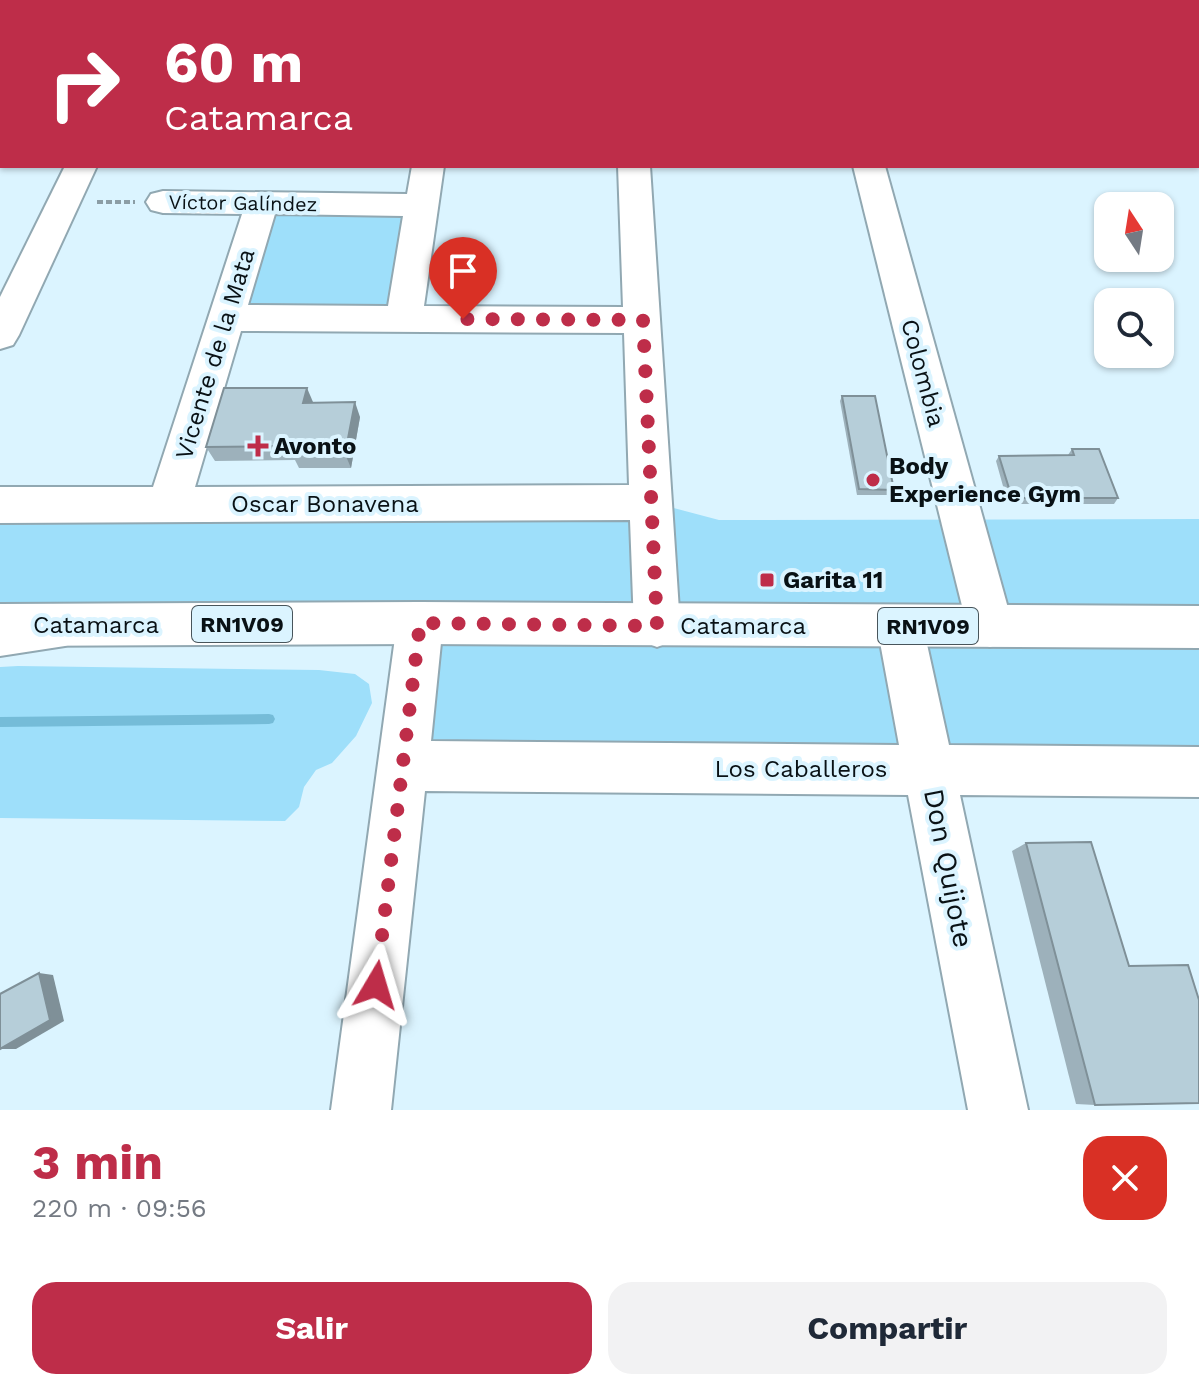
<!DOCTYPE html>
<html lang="es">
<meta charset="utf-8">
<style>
body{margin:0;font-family:"Work Sans",sans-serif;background:#f2f2f3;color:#1f2937;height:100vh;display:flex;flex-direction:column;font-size:30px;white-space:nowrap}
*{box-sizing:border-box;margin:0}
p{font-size:26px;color:#747a83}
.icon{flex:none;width:44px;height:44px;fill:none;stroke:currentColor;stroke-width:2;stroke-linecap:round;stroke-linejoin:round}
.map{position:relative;height:1110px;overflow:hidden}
.sheet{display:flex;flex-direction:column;background:#fff;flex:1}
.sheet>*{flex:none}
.guide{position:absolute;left:0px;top:0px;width:1200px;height:168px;box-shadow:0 2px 6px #0004;background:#be2d49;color:#fff;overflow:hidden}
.needle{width:52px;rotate:348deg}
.controls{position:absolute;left:1094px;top:192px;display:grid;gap:16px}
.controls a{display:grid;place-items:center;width:80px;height:80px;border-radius:16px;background:#fff;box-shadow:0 2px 6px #0004;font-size:40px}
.pin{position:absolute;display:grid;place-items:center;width:68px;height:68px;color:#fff;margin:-82px -34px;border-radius:50% 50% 50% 0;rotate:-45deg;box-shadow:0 0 8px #0007}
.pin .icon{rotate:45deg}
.me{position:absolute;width:88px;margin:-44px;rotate:7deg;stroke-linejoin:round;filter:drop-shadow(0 0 6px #0008)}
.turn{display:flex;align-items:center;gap:28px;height:168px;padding:0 32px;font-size:36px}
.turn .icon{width:104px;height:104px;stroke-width:2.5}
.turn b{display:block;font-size:56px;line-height:68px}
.round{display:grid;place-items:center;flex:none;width:84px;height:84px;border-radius:24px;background:#f2f2f3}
.overview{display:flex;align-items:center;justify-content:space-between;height:136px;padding:0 32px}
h1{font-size:48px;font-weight:700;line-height:60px;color:#be2d49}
.button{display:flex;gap:16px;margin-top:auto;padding:16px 32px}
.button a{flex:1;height:92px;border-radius:24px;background:#be2d49;color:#fff;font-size:32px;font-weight:700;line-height:92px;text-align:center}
.button a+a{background:#f2f2f3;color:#1f2937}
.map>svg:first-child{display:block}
.green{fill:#9edffa}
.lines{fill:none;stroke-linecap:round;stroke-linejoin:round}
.stream{fill:#75bcd8;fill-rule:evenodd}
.minor-casing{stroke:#91a8b2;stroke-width:4}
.major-casing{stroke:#91a8b2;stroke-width:4}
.highway-casing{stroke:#91a8b2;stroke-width:4}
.path{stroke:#8b9da5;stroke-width:4;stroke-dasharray:6 3;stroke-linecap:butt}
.minor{fill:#fff;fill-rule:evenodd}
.major{fill:#fff;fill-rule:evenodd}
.highway{fill:#fff;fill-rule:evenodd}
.wall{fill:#9db1bb}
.shaded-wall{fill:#7f9098}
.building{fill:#b6ced9;stroke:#7f9098;stroke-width:2}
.route{stroke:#be2d49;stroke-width:14;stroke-dasharray:0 25.2}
.poi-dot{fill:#be2d49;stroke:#dbf4ff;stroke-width:3}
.labels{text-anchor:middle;stroke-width:8;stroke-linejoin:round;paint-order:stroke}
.far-street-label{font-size:20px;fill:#091115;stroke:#dbf4ff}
.shield{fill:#dbf4ff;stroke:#48555b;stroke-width:2}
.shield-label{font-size:22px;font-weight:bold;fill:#091115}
.street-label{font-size:24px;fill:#091115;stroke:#dbf4ff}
.poi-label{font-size:24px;font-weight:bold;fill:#091115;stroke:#dbf4ff;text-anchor:start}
.near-street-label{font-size:28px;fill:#091115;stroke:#dbf4ff}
</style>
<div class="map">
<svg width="1199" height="1110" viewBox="0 0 1199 1110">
<rect width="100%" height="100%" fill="#dbf4ff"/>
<g class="green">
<polygon points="272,214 409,215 392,310 241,309"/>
<polygon points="651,502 719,520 1199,519 1199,772 403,766 420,623 0,620 0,505"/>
<polygon points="18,666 319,670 355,674 369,684 372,703 356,736 332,763 316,770 304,787 299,807 285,821 0,818 0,667"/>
</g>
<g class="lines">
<polygon class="stream" points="269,714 273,715 275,719 273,723 269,724 0,727 0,717"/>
<g class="minor-casing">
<g id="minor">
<polygon points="25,0 53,0 24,2"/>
<polygon points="201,0 229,0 200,2"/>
<rect x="359" y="0" width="28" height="2"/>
<rect x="440" y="0" width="28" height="2"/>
<rect x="612" y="0" width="28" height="2"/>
<rect x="811" y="0" width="28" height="2"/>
<polygon points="1152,0 1180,0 1181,2 1153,2"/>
<polygon points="1198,40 1199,41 1199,60 1198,59"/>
<polygon points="2,51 2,71 0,72 0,52"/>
<polygon points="65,166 97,166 19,335 13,345 0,349 0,297"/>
<path d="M412 166H444L424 306 623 307 618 166H650L680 626 673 641 657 647 641 641 634 626 630 520 0 523V487H153L242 214 163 213 151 210 146 202 151 194 163 191 407 194ZM275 214 403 216 388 306 248 305ZM241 331 624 333 629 485 195 487Z"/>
<polygon points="853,166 885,166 1013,626 1006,641 990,647 974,641 967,626"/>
<polygon points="420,602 436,608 443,623 431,741 899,745 877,626 884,611 900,605 916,611 923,626 949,745 1199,747 1199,797 960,795 1028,1110 968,1110 908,795 425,791 391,1110 331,1110 397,623 404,608"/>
</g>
</g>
<g class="major-casing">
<polygon id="major" points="420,602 1199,606 1199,648 420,644 0,646 0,604"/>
</g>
<g class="highway-casing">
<polygon id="highway" points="65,604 81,610 88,625 81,640 65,646 0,656 0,614"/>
</g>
<polyline class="path" points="97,202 135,202"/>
<use href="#minor" class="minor"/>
<use href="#major" class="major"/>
<use href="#highway" class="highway"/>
</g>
<g class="wall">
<polygon points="842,396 894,490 892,495 857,495 840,401"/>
<polygon points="313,402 360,417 351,468 299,468 295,460 215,461 206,447"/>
<polygon points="1072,449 1118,498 1114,504 1008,504 996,461 999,456 1068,455"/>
<polygon points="1026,843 1095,1105 1076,1104 1012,851"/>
</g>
<g class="shaded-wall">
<polygon points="307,388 313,402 303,403"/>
<polygon points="355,402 360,417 351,468 345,454"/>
<polygon points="39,973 53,975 64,1021 16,1049 0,1049"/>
</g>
<g class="building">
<polygon points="224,388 307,388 303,403 355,402 345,454 292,454 293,446 206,447"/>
<polygon points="842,396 875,396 894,490 859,489"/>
<polygon points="1072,449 1099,449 1118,498 1012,498 999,456 1074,455"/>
<polygon points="1091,842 1129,966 1188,965 1199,1000 1199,1103 1095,1105 1026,843"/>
<polygon points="39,973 50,1020 0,1049 0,994"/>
</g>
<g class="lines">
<polyline class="route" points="376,985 420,623 657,626 643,320 463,319"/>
</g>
<g class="poi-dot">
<path d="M254 434h8v8h8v8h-8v8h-8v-8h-8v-8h8z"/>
<circle cx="873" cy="480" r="8"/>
<rect x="759" y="572" width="16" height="16" rx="4"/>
</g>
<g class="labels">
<g class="far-street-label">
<text transform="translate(243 203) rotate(1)" y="7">Víctor Galíndez</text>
</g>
<g class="shield">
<rect x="192" y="606" width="100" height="36" rx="6"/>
<rect x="878" y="608" width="100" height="36" rx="6"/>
</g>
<g class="shield-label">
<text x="242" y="632">RN1V09</text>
<text x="928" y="634">RN1V09</text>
</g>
<g class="street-label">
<text transform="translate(215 354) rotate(-73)" y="8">Vicente de la Mata</text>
<text transform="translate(923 373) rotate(75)" y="8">Colombia</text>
<text x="325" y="512">Oscar Bonavena</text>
<text x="96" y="633">Catamarca</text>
<text x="743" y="634">Catamarca</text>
<text x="801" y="777">Los Caballeros</text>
</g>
<g class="poi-label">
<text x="274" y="454">Avonto</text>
<text x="889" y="474">Body<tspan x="889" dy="28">Experience Gym</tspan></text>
<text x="783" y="588">Garita 11</text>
</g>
<g class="near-street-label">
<text transform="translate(949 868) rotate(79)" y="10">Don Quijote</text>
</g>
</g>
</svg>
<div class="controls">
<a><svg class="needle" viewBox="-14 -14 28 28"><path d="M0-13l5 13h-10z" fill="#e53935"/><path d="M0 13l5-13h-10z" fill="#747a83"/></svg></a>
<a><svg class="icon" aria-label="search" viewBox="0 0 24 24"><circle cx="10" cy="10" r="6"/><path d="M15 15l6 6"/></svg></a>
</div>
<div class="pin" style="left:463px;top:319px;background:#d93025"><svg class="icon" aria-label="arrive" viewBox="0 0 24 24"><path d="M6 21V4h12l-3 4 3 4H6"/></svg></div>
<svg class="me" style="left:376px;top:985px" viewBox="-20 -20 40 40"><path d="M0-17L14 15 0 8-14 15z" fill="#be2d49" stroke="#fff" stroke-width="4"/></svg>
<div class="guide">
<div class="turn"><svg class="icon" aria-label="right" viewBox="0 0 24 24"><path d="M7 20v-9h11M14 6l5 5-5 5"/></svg><div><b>60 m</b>Catamarca</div></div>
</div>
</div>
<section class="sheet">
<div class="overview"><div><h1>3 min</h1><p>220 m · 09:56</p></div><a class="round" style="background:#d93025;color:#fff"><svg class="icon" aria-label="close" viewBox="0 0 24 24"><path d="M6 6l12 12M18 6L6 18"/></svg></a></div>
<div class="button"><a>Salir</a><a>Compartir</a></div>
</section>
